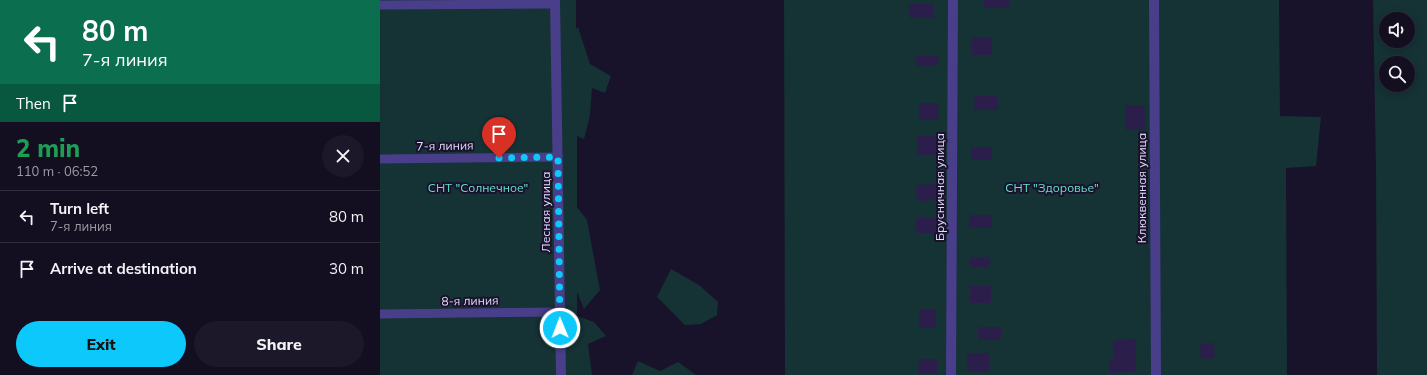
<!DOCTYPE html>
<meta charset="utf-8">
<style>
body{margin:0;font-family:Mulish,sans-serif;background:#1c1729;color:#f1f3f6;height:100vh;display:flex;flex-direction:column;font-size:15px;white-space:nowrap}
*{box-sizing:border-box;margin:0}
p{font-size:13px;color:#9d9ca5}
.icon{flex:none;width:22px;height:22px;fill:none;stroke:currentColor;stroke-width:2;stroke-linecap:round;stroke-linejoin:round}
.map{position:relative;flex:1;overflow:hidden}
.panel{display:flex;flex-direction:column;background:#130e20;width:380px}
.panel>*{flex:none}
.top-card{background:#0b6e4f;color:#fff;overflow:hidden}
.tools{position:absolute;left:999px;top:12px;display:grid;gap:8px}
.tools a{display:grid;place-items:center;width:36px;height:36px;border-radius:50%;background:#130e20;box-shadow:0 2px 10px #0003,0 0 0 1px #322e3e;font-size:20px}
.pin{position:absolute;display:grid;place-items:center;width:34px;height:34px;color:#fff;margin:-41px -17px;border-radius:50% 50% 50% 0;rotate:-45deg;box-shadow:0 0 4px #0007}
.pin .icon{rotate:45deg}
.me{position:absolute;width:44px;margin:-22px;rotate:359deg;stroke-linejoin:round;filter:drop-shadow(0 0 3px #0008)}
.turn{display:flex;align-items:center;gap:14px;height:84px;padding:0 16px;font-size:18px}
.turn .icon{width:52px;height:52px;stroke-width:2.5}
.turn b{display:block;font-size:28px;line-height:34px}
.then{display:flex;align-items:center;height:38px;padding:0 16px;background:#0003;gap:8px;font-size:15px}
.round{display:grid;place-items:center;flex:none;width:42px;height:42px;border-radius:21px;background:#1c1729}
.head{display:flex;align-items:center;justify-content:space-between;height:68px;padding:0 16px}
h1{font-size:24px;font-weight:800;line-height:30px;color:#1e9e55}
.cta{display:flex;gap:8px;margin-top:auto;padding:8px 16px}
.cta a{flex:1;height:46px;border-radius:24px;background:#0cc8fb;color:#111;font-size:16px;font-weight:800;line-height:46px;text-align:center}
.cta a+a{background:#1c1729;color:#f1f3f6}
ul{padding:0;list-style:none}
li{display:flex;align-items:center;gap:12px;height:52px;padding:0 16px;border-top:1px solid #322e3e}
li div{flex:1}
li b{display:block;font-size:15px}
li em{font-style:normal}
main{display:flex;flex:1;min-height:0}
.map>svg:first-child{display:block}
.green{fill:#153235;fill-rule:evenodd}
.building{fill:#2c1e4b}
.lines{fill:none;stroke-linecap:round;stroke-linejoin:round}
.lane{stroke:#493e89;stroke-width:9}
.street{stroke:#493e89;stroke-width:10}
.route{stroke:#0cc8fb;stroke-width:7;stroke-dasharray:0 12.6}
.labels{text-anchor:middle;stroke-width:4;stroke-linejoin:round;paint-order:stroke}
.street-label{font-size:12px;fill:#e4dcfe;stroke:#19122b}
.park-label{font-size:12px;fill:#67dfce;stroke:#19122b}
</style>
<main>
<section class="panel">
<div class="top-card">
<div class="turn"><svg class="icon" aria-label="left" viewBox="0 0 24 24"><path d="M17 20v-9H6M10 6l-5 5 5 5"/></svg><div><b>80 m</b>7-я линия</div></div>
<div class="then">Then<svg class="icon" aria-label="arrive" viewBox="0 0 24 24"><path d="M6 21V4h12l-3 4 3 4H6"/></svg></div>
</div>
<div class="head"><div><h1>2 min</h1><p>110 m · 06:52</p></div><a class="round"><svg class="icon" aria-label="close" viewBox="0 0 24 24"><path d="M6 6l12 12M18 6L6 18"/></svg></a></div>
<ul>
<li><svg class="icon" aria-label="left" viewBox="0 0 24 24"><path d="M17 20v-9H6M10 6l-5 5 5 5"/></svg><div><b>Turn left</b><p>7-я линия</p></div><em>80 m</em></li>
<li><svg class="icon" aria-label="arrive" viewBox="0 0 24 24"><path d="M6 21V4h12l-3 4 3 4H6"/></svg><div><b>Arrive at destination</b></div><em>30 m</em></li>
</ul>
<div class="cta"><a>Exit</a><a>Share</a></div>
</section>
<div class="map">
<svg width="1047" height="375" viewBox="0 0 1047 375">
<rect width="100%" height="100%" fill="#19122b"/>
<g class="green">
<polygon points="0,0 196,0 196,29 198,27 210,64 231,76 225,93 212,88 210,115 204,139 197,136 197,207 207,220 220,290 204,309 197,292 197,316 214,322 226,336 208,344 212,375 0,375"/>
<polygon points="404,0 899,0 900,116 941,117 936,166 906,168 907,375 405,375"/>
<path d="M993 0H1047V375H997L996 170ZM1006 19H1028V41H1006ZM1006 63H1028V85H1006Z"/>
<polygon points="291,269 319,285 338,302 337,315 321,324 305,325 277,297"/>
<polygon points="258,361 280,371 298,362 316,375 252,375"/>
</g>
<g class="building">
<rect x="604" y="0" width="25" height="8"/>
<rect x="529" y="4" width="25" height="14"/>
<rect x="592" y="37" width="20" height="18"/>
<rect x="536" y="56" width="22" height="10"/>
<polygon points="595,96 618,96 618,110 594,110"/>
<rect x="539" y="103" width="19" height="17"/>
<polygon points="745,105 764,105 765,130 745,130"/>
<rect x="537" y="136" width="22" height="19"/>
<rect x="591" y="147" width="21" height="13"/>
<polygon points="555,184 556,200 537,201 536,185"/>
<rect x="589" y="215" width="23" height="13"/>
<rect x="536" y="218" width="22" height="15"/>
<rect x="590" y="257" width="20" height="10"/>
<rect x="590" y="286" width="21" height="17"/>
<polygon points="539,309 556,310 556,328 539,328"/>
<rect x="598" y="327" width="23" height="13"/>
<polygon points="755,339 756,372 729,373 729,360 734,360 733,340"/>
<polygon points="834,343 835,358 821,359 820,344"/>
<rect x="587" y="353" width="22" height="19"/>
<polygon points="539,359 557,359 557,374 538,374"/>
</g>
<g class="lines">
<g class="lane">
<polyline points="0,5 175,4"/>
<polyline points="0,159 178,157"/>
<polyline points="0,314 180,312"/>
</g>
<g class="street">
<polyline points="175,0 181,375"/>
<polyline points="774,0 776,375"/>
<polyline points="571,375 573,0"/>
</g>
</g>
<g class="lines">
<polyline class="route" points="119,158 178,157 180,328"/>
</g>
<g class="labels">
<g class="street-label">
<text transform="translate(65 146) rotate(-1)" y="4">7-я линия</text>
<text transform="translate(560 187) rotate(-90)" y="4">Брусничная улица</text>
<text transform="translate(762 188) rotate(-90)" y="4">Клюквенная улица</text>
<text transform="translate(166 212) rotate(-90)" y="4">Лесная улица</text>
<text transform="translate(90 301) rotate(-1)" y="4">8-я линия</text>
</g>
<g class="park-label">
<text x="98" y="192">СНТ "Солнечное"</text>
<text x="672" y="192">СНТ "Здоровье"</text>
</g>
</g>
</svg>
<div class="tools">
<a><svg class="icon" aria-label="sound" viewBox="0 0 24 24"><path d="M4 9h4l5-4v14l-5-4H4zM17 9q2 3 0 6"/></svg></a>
<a><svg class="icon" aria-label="search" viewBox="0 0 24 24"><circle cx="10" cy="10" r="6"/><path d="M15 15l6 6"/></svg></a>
</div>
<div class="pin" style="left:119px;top:158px;background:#d93025"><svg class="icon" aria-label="arrive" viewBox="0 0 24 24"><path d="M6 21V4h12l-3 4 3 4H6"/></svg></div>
<svg class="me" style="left:180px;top:328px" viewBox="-20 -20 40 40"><circle r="17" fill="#0cc8fb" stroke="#fff" stroke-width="3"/><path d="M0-11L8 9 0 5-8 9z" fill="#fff"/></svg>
</div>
</main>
